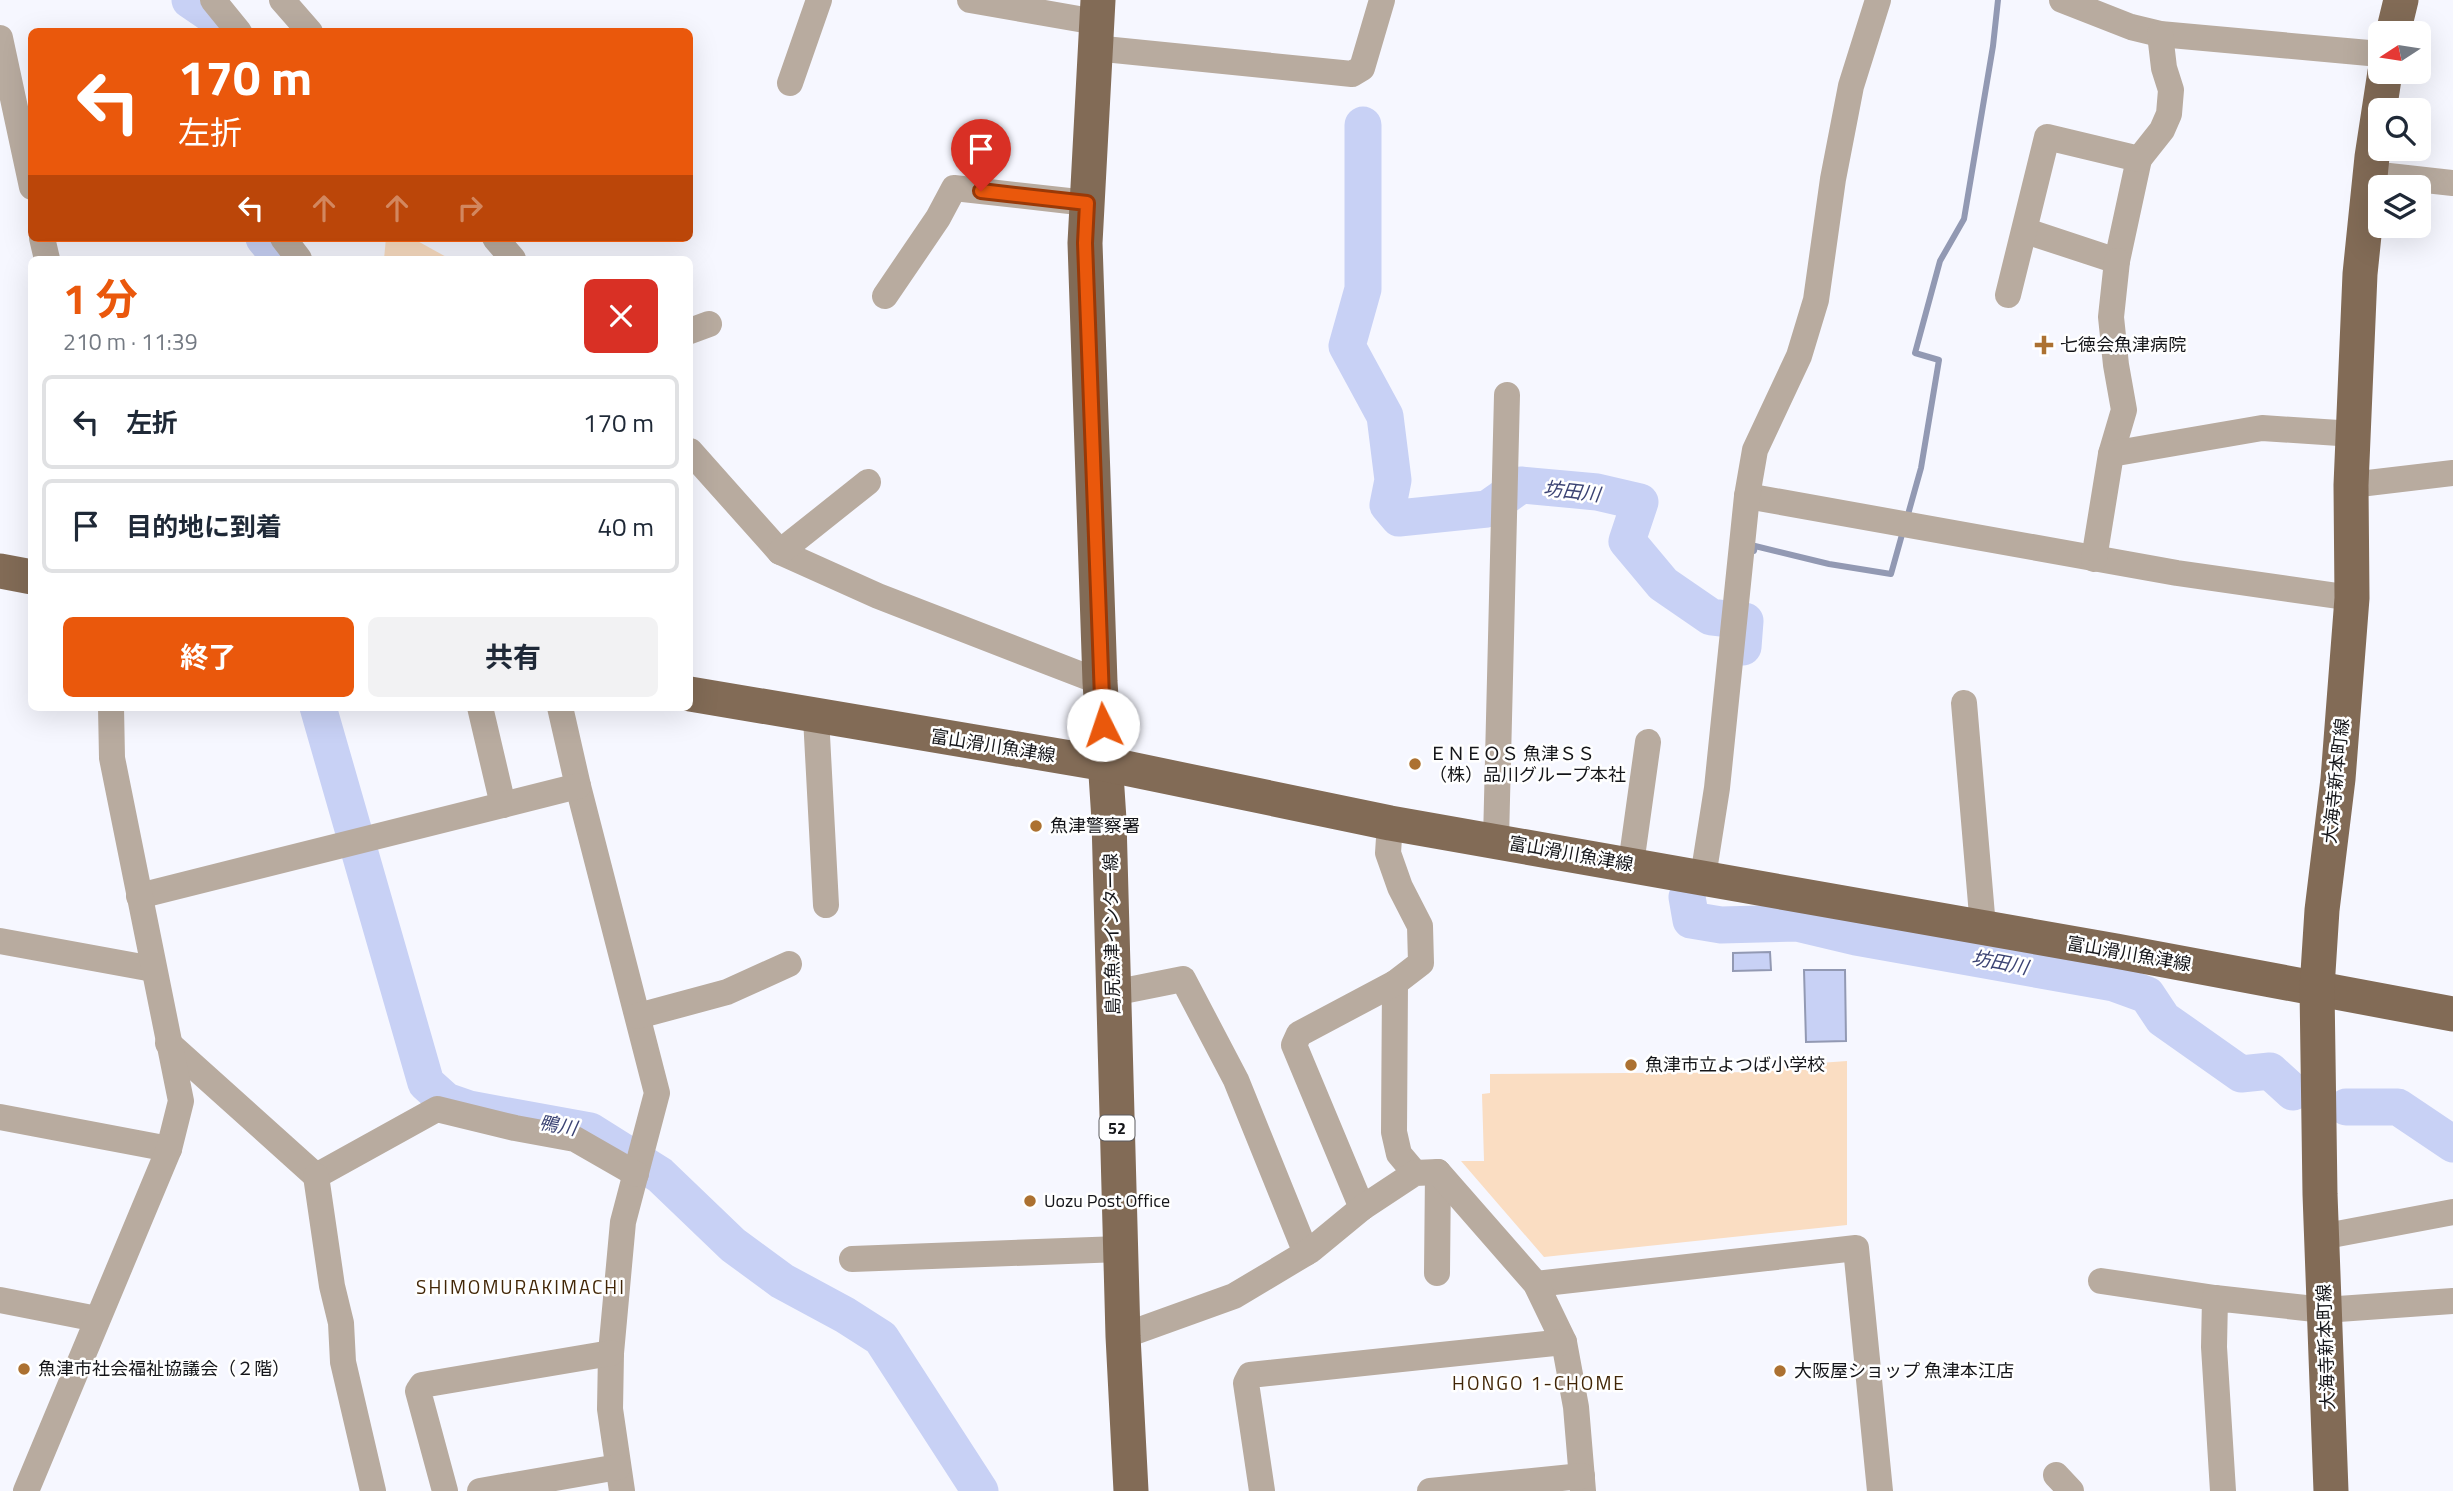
<!DOCTYPE html>
<html lang="ja">
<meta charset="utf-8">
<style>
body{margin:0;font-family:"Titillium Web","Noto Sans JP",sans-serif;background:#f2f2f3;color:#1f2937;height:100vh;display:flex;flex-direction:column;font-size:26px;white-space:nowrap}
*{box-sizing:border-box;margin:0}
p{font-size:23px;color:#747a83}
.icon{flex:none;width:38px;height:38px;fill:none;stroke:currentColor;stroke-width:2;stroke-linecap:round;stroke-linejoin:round}
.map{position:relative;flex:1;overflow:hidden}
.details{position:absolute;left:28px;top:256px;width:665px;height:455px;display:flex;flex-direction:column;background:#fff;border-radius:10px;box-shadow:0 7px 28px #0002}
.details>*{flex:none}
.hud{position:absolute;left:28px;top:28px;width:665px;height:214px;border-radius:10px;box-shadow:0 7px 28px #0002;background:#ea580c;color:#fff;overflow:hidden}
.needle{width:46px;rotate:258deg}
.tools{position:absolute;left:2368px;top:21px;display:grid;gap:14px}
.tools a{display:grid;place-items:center;width:63px;height:63px;border-radius:10px;background:#fff;box-shadow:0 7px 28px #0002;font-size:35px}
.pin{position:absolute;display:grid;place-items:center;width:60px;height:60px;color:#fff;margin:-72px -30px;border-radius:50% 50% 50% 0;rotate:-45deg;box-shadow:0 0 7px #0007}
.pin .icon{rotate:45deg}
.me{position:absolute;width:77px;margin:-38px;rotate:356deg;stroke-linejoin:round;filter:drop-shadow(0 0 5px #0008)}
.turn{display:flex;align-items:center;gap:24px;height:147px;padding:0 35px;font-size:32px}
.turn .icon{width:91px;height:91px;stroke-width:2.5}
.turn b{display:block;font-size:49px;line-height:60px}
.lanes{display:flex;align-items:center;height:66px;padding:0 35px;background:#0003;justify-content:center;gap:35px;direction:ltr}
.lanes .off{opacity:.35}
.round{display:grid;place-items:center;flex:none;width:74px;height:74px;border-radius:10px;background:#f2f2f3}
.head{display:flex;align-items:center;justify-content:space-between;height:119px;padding:0 35px}
h1{font-size:42px;font-weight:700;line-height:52px;color:#ea580c}
.action{display:flex;gap:14px;margin-top:auto;padding:14px 35px}
.action a{flex:1;height:80px;border-radius:10px;background:#ea580c;color:#fff;font-size:28px;font-weight:700;line-height:80px;text-align:center}
.action a+a{background:#f2f2f3;color:#1f2937}
ul{padding:0;list-style:none}
li{display:flex;align-items:center;gap:21px;height:94px;margin:0 14px 10px;padding:0 21px;border:4px solid #e0e1e3;border-radius:10px}
li div{flex:1}
li b{display:block;font-size:26px}
li em{font-style:normal}
.map>svg:first-child{display:block}
.green{fill:#faddc2}
.water{fill:#c8d1f5;stroke:#9299b3;stroke-width:2}
.lines{fill:none;stroke-linecap:round;stroke-linejoin:round}
.stream{stroke:#9299b3;stroke-width:6}
.river{stroke:#c8d1f5;stroke-width:37}
.minor{stroke:#b8ab9f;stroke-width:26}
.major{stroke:#826b56;stroke-width:35}
.route-casing{stroke:#983908;stroke-width:18}
.route{stroke:#ea580c;stroke-width:12}
.poi-dot{fill:#ac7131;stroke:#fff;stroke-width:2.5}
.labels{text-anchor:middle;stroke-width:5;stroke-linejoin:round;paint-order:stroke}
.shield{fill:#fff;stroke:#5a5b5e;stroke-width:2}
.shield-label{font-size:16px;font-weight:bold;fill:#141519}
.poi-label{font-size:18px;fill:#141519;stroke:#fff;text-anchor:start}
.street-label{font-size:18px;fill:#141519;stroke:#fff}
.water-label{font-size:19px;font-style:italic;fill:#3c4474;stroke:#fff}
.neighbourhood-label{font-size:19px;letter-spacing:2px;fill:#412506;stroke:#fff}
</style>
<div class="map">
<svg width="2453" height="1491" viewBox="0 0 2453 1491">
<rect width="100%" height="100%" fill="#f6f7ff"/>
<g class="green">
<polygon points="386,238 412,238 450,259 384,259"/>
<polygon points="1847,1061 1847,1225 1544,1257 1461,1161 1484,1161 1482,1094 1490,1093 1490,1074 1763,1072 1766,1067"/>
</g>
<g class="water">
<polygon points="1770,952 1771,970 1733,971 1733,953"/>
<polygon points="1804,970 1845,970 1846,1041 1806,1042"/>
</g>
<g class="lines">
<g class="stream">
<polyline points="1907,518 1921,468 1939,360 1915,353 1940,261 1964,219 1993,46 1998,0"/>
<polyline points="1754,551 1755,546 1829,564 1891,574 1903,531"/>
</g>
<g class="river">
<polyline points="190,0 212,15 221,32"/>
<polyline points="1363,125 1363,289 1347,346 1385,416 1393,480 1388,505 1399,518 1487,509 1521,485 1597,492 1640,502 1627,541 1663,584 1711,617 1745,621 1743,647"/>
<polyline points="264,238 281,259"/>
<polyline points="318,707 426,1083 446,1101 469,1109 590,1131 660,1175 733,1245 782,1281 845,1315 881,1338 980,1491"/>
<polyline points="1687,897 1691,920 1721,925 1797,923 1856,937 2114,983 2147,995 2163,1019 2241,1074 2270,1071 2293,1092"/>
<polyline points="2346,1107 2398,1107 2453,1144"/>
</g>
<g class="minor">
<polyline points="213,0 239,32"/>
<polyline points="282,0 310,32"/>
<polyline points="970,0 1096,22"/>
<polyline points="2062,0 2131,27 2160,34 2380,54"/>
<polyline points="0,38 32,187"/>
<polyline points="1094,48 1352,74 1362,68 1382,0"/>
<polyline points="790,83 819,0"/>
<polyline points="2371,174 2453,183"/>
<polyline points="2026,231 2117,261 2139,159"/>
<polyline points="42,238 47,259"/>
<polyline points="283,238 299,259"/>
<polyline points="495,238 513,259"/>
<polyline points="2008,295 2047,137 2139,159 2162,130 2169,114 2171,90 2164,68 2160,34"/>
<polyline points="885,296 938,218 954,188 1087,203"/>
<polyline points="690,331 709,324"/>
<polyline points="690,451 780,552 878,596 1100,682"/>
<polyline points="2111,454 2124,410 2116,365 2111,317 2117,261"/>
<polyline points="2351,485 2453,473"/>
<polyline points="1747,496 2177,573 2352,598"/>
<polyline points="780,552 868,482"/>
<polyline points="2094,559 2111,454 2262,428 2354,434"/>
<polyline points="1964,703 1983,927"/>
<polyline points="480,707 503,805"/>
<polyline points="560,707 578,786 657,1093 623,1222 611,1353 610,1409 622,1491"/>
<polyline points="816,717 826,905"/>
<polyline points="1496,840 1507,395"/>
<polyline points="1631,864 1648,742"/>
<polyline points="1703,877 1717,788 1747,496 1755,450 1799,356 1816,300 1833,179 1851,86 1878,0"/>
<polyline points="139,896 578,786"/>
<polyline points="0,941 153,969"/>
<polyline points="1395,983 1394,1132 1399,1154 1415,1173"/>
<polyline points="1113,993 1183,979 1236,1080 1306,1253"/>
<polyline points="638,1016 727,992 789,964"/>
<polyline points="168,1043 316,1176 437,1109 515,1128 575,1139 636,1174"/>
<polyline points="0,1117 169,1149"/>
<polyline points="316,1176 332,1286 341,1323 343,1362 373,1491"/>
<polyline points="1362,1208 1294,1045 1299,1034 1395,983 1421,963 1420,926 1400,887 1388,853 1390,823"/>
<polyline points="2321,1237 2453,1212"/>
<polyline points="852,1259 1120,1249"/>
<polyline points="1437,1273 1438,1172"/>
<polyline points="2101,1281 2215,1298"/>
<polyline points="1536,1284 1856,1248 1880,1491"/>
<polyline points="0,1300 97,1319"/>
<polyline points="1123,1336 1234,1296 1311,1250 1362,1208 1415,1173 1438,1172 1536,1284 1564,1342 1576,1407 1583,1491"/>
<polyline points="2056,1475 2071,1491"/>
<polyline points="26,1491 169,1149 181,1101 112,758 111,707"/>
<polyline points="445,1491 418,1391 422,1385 611,1353"/>
<polyline points="480,1491 618,1467"/>
<polyline points="1262,1491 1246,1383 1250,1375 1564,1342"/>
<polyline points="1430,1491 1582,1476"/>
<polyline points="2223,1491 2214,1347 2215,1298 2324,1310 2453,1301"/>
</g>
<g class="major">
<polyline points="1098,0 1085,243 1100,682 1109,820 1123,1336 1131,1491"/>
<polyline points="2393,33 2401,0"/>
<polyline points="0,571 32,577"/>
<polyline points="690,694 1106,764 1390,823 2116,951 2453,1014"/>
<polyline points="2331,1491 2320,1194 2317,988 2322,910 2338,779 2352,598 2351,485 2360,274 2372,157 2385,72"/>
</g>
</g>
<g class="lines">
<g class="route-casing">
<polyline id="route" points="981,191 1087,203 1085,243 1103,725"/>
</g>
<use href="#route" class="route"/>
</g>
<g class="poi-dot">
<path d="M2040.5 334.5h7v7h7v7h-7v7h-7v-7h-7v-7h7z"/>
<circle cx="1415" cy="764" r="7"/>
<circle cx="1036" cy="826" r="7"/>
<circle cx="1631" cy="1065" r="7"/>
<circle cx="1030" cy="1201" r="7"/>
<circle cx="24" cy="1369" r="7"/>
<circle cx="1780" cy="1371" r="7"/>
</g>
<g class="labels">
<rect class="shield" x="1099.5" y="1115.5" width="35" height="25" rx="5"/>
<g class="shield-label">
<text x="1117" y="1134">52</text>
</g>
<g class="poi-label">
<text x="2060" y="351">七徳会魚津病院</text>
<text x="1429" y="760">ＥＮＥＯＳ 魚津ＳＳ<tspan x="1429" dy="21">（株）品川グループ本社</tspan></text>
<text x="1050" y="832">魚津警察署</text>
<text x="1645" y="1071">魚津市立よつば小学校</text>
<text x="1044" y="1207">Uozu Post Office</text>
<text x="38" y="1375">魚津市社会福祉協議会（２階）</text>
<text x="1794" y="1377">大阪屋ショップ 魚津本江店</text>
</g>
<g class="street-label">
<text transform="translate(993 746) rotate(9)" y="6">富山滑川魚津線</text>
<text transform="translate(2336 781) rotate(-84)" y="6">大海寺新本町線</text>
<text transform="translate(1571 854) rotate(10)" y="6">富山滑川魚津線</text>
<text transform="translate(1112 934) rotate(-91)" y="6">島尻魚津インター線</text>
<text transform="translate(2129 954) rotate(10)" y="6">富山滑川魚津線</text>
<text transform="translate(2326 1347) rotate(-92)" y="6">大海寺新本町線</text>
</g>
<g class="water-label">
<text transform="translate(1572 491) rotate(7)" y="7">坊田川</text>
<text transform="translate(2000 962) rotate(11)" y="7">坊田川</text>
<text transform="translate(558 1125) rotate(10)" y="7">鴨川</text>
</g>
<g class="neighbourhood-label">
<text x="521" y="1294">SHIMOMURAKIMACHI</text>
<text x="1539" y="1390">HONGO 1-CHOME</text>
</g>
</g>
</svg>
<div class="tools">
<a><svg class="needle" viewBox="-14 -14 28 28"><path d="M0-13l5 13h-10z" fill="#e53935"/><path d="M0 13l5-13h-10z" fill="#747a83"/></svg></a>
<a><svg class="icon" aria-label="search" viewBox="0 0 24 24"><circle cx="10" cy="10" r="6"/><path d="M15 15l6 6"/></svg></a>
<a><svg class="icon" aria-label="layers" viewBox="0 0 24 24"><path d="M12 4l9 5-9 5-9-5zM3 14l9 5 9-5"/></svg></a>
</div>
<div class="pin" style="left:981px;top:191px;background:#d93025"><svg class="icon" aria-label="arrive" viewBox="0 0 24 24"><path d="M6 21V4h12l-3 4 3 4H6"/></svg></div>
<svg class="me" style="left:1103px;top:725px" viewBox="-20 -20 40 40"><circle r="19" fill="#fff"/><path d="M0-13L10 11 0 6-10 11z" fill="#ea580c"/></svg>
<div class="hud">
<div class="turn"><svg class="icon" aria-label="left" viewBox="0 0 24 24"><path d="M17 20v-9H6M10 6l-5 5 5 5"/></svg><div><b>170 m</b>左折</div></div>
<div class="lanes"><svg class="icon" aria-label="left" viewBox="0 0 24 24"><path d="M17 20v-9H6M10 6l-5 5 5 5"/></svg><svg class="icon off" aria-label="ahead" viewBox="0 0 24 24"><path d="M12 20V5M6 11l6-6 6 6"/></svg><svg class="icon off" aria-label="ahead" viewBox="0 0 24 24"><path d="M12 20V5M6 11l6-6 6 6"/></svg><svg class="icon off" aria-label="right" viewBox="0 0 24 24"><path d="M7 20v-9h11M14 6l5 5-5 5"/></svg></div>
</div>
<section class="details">
<div class="head"><div><h1>1 分</h1><p>210 m · 11:39</p></div><a class="round" style="background:#d93025;color:#fff"><svg class="icon" aria-label="close" viewBox="0 0 24 24"><path d="M6 6l12 12M18 6L6 18"/></svg></a></div>
<ul>
<li><svg class="icon" aria-label="left" viewBox="0 0 24 24"><path d="M17 20v-9H6M10 6l-5 5 5 5"/></svg><div><b>左折</b></div><em>170 m</em></li>
<li><svg class="icon" aria-label="arrive" viewBox="0 0 24 24"><path d="M6 21V4h12l-3 4 3 4H6"/></svg><div><b>目的地に到着</b></div><em>40 m</em></li>
</ul>
<div class="action"><a>終了</a><a>共有</a></div>
</section>
</div>
